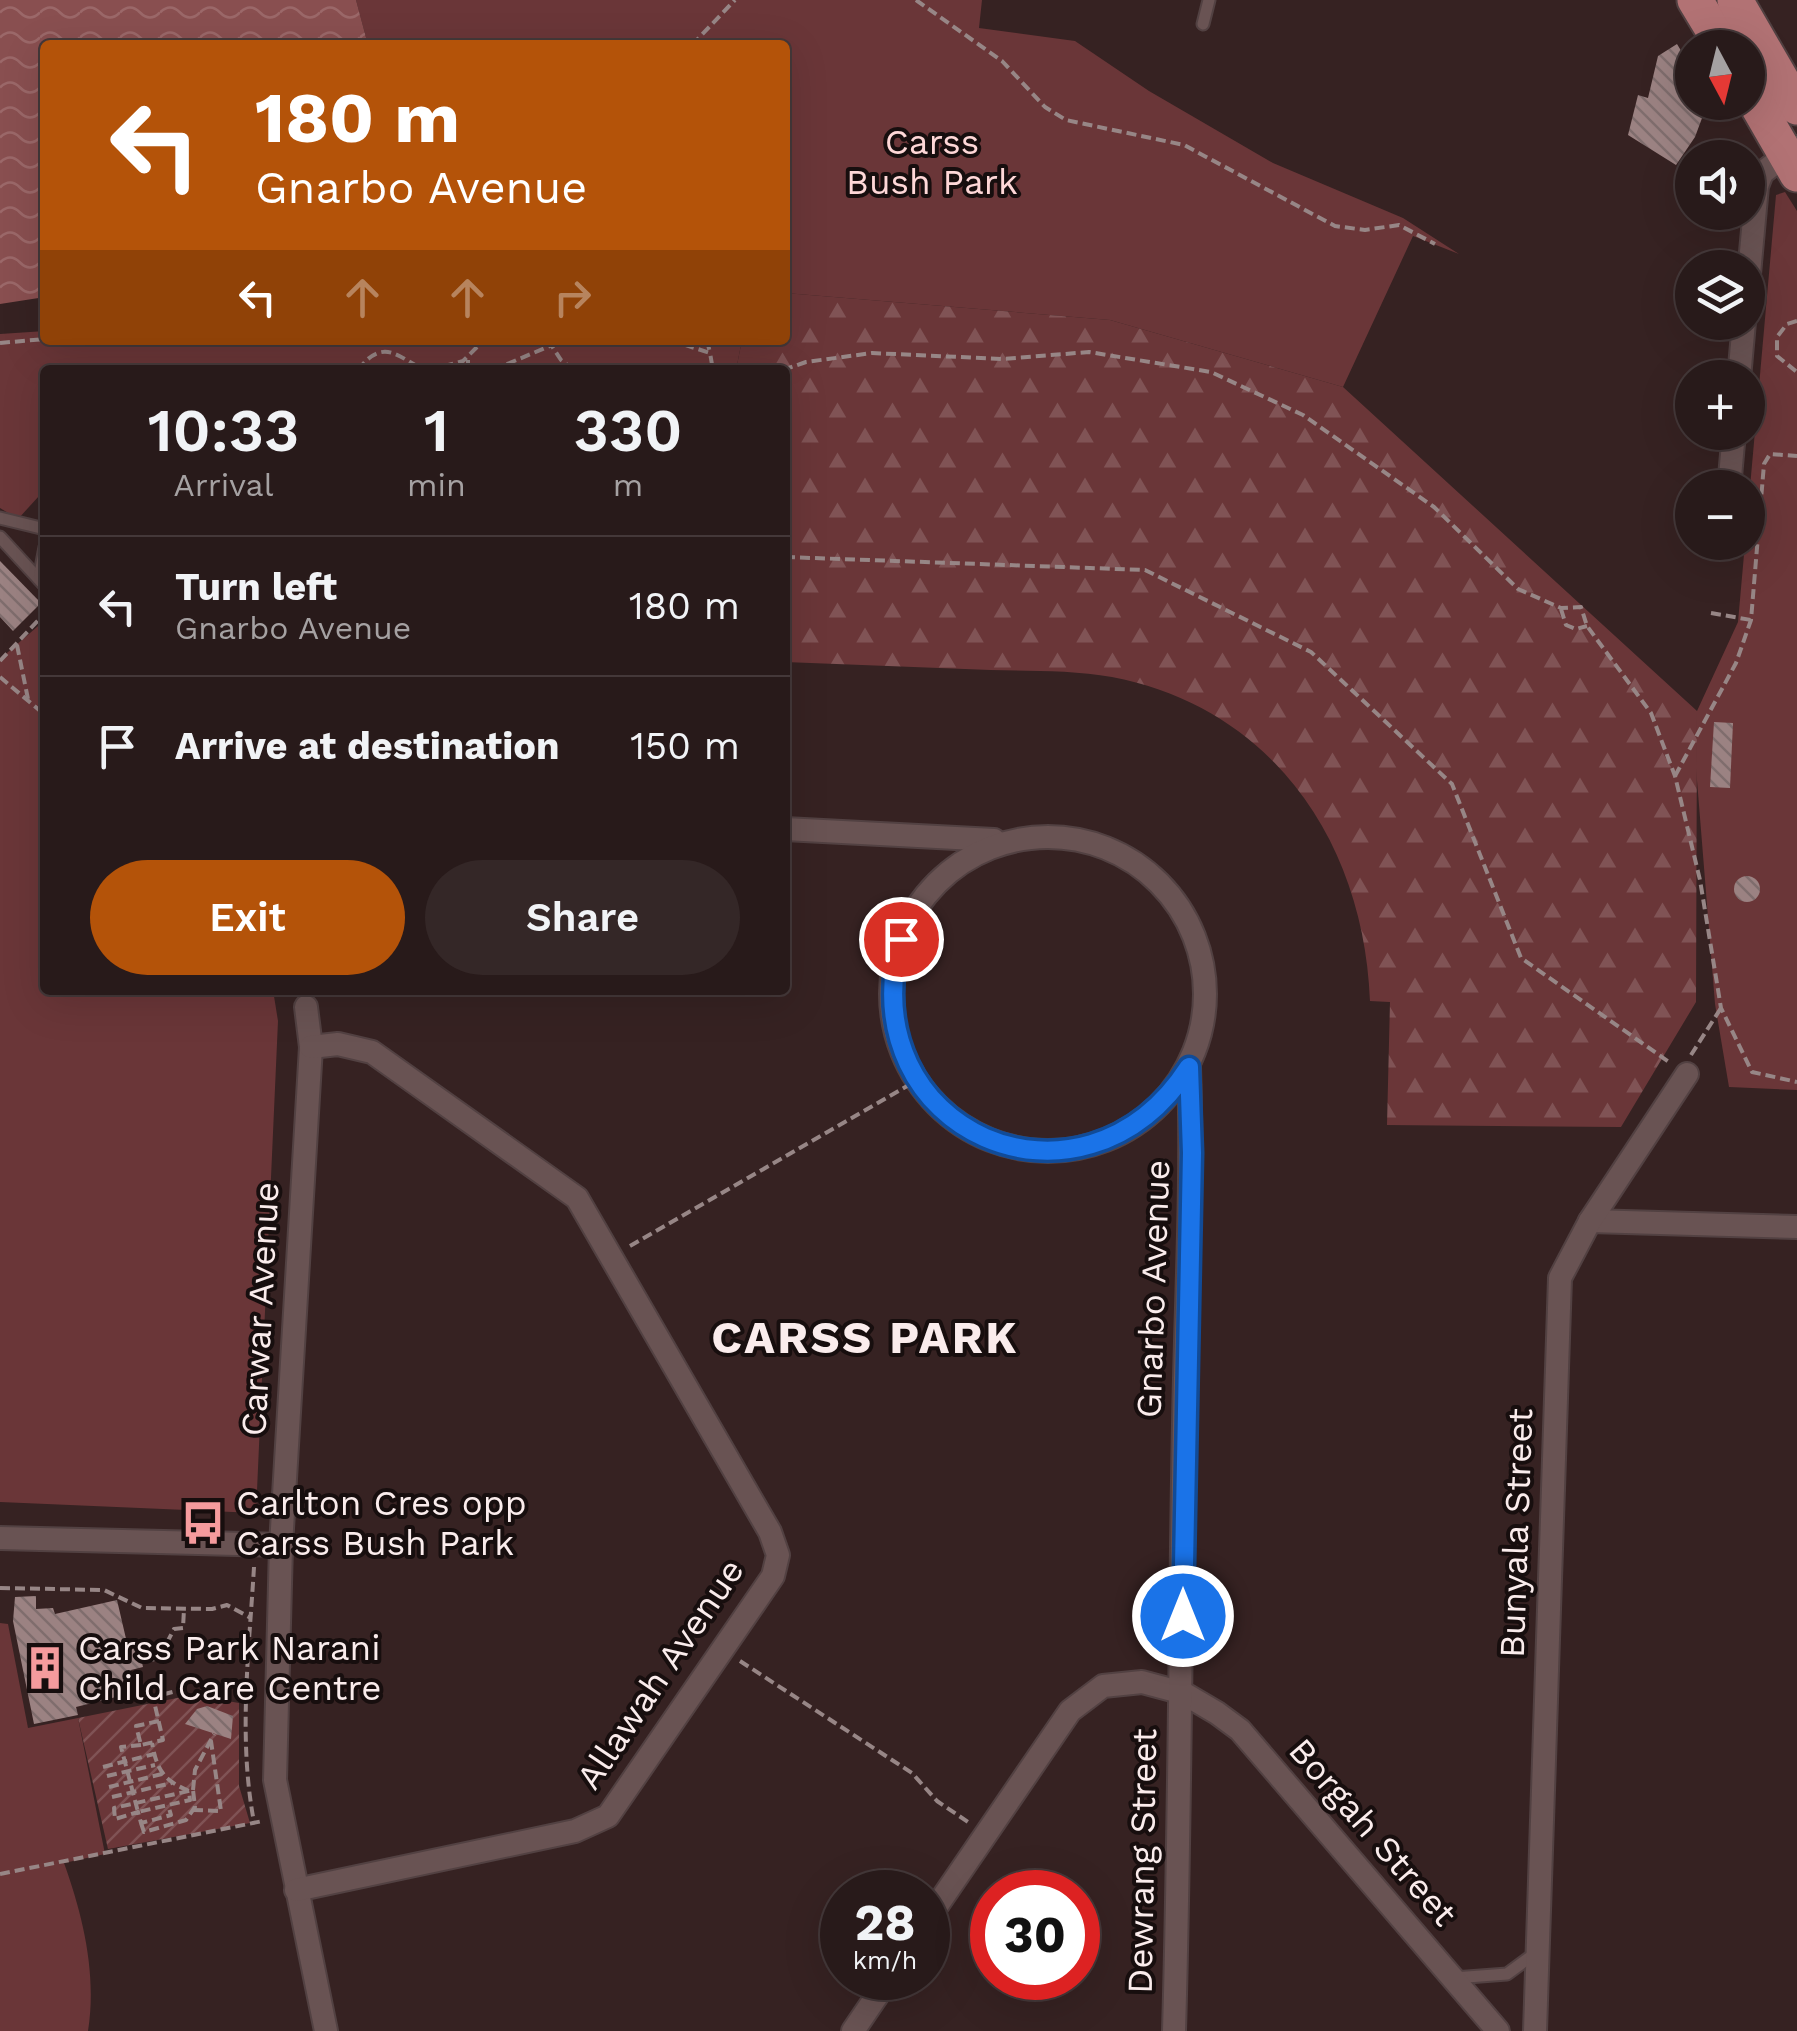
<!DOCTYPE html>
<meta charset="utf-8">
<style>
body{margin:0;font-family:"Work Sans",sans-serif;background:#342727;color:#f1f3f6;height:100vh;display:flex;flex-direction:column;font-size:38px;white-space:nowrap}
*{box-sizing:border-box;margin:0}
p{font-size:32px;color:#a5a1a2}
.icon{flex:none;width:55px;height:55px;fill:none;stroke:currentColor;stroke-width:2;stroke-linecap:round;stroke-linejoin:round}
.map{position:relative;flex:1;overflow:hidden}
.side{position:absolute;left:40px;top:365px;width:750px;height:630px;display:flex;flex-direction:column;background:#281a1a;border-radius:10px;box-shadow:0 10px 40px #0002,0 0 0 2px #443839}
.side>*{flex:none}
.banner{position:absolute;left:40px;top:40px;width:750px;height:305px;border-radius:10px;box-shadow:0 10px 40px #0002,0 0 0 2px #443839;background:#b45309;color:#fff;overflow:hidden}
.needle{width:65px;rotate:173deg}
.buttons{position:absolute;left:1675px;top:30px;display:grid;gap:20px}
.buttons a{display:grid;place-items:center;width:90px;height:90px;border-radius:50%;background:#281a1a;box-shadow:0 10px 40px #0002,0 0 0 2px #443839;font-size:50px}
.speed{position:absolute;left:820px;top:1870px;display:flex;gap:20px;font-size:50px;font-weight:700;text-align:center}
.speed>*{display:grid;place-content:center;width:130px;height:130px;border-radius:50%;background:#281a1a;box-shadow:0 10px 40px #0002,0 0 0 2px #443839;line-height:1}
.speed small{font-size:25px;font-weight:400}
.speed .limit{border:15px solid #d22;background:#fff;color:#111}
.pin{position:absolute;display:grid;place-items:center;width:85px;height:85px;color:#fff;margin:-42px;border:5px solid #fff;border-radius:50%;box-shadow:0 2px 10px #0007}
.me{position:absolute;width:110px;margin:-55px;rotate:0deg;stroke-linejoin:round;filter:drop-shadow(0 0 8px #0008)}
.turn{display:flex;align-items:center;gap:35px;height:210px;padding:0 50px;font-size:45px}
.turn .icon{width:130px;height:130px;stroke-width:2.5}
.turn b{display:block;font-size:70px;line-height:85px}
.lanes{display:flex;align-items:center;height:95px;padding:0 50px;background:#0003;justify-content:center;gap:50px;direction:ltr}
.lanes .off{opacity:.35}
.eta{display:flex;justify-content:space-evenly;align-items:center;height:170px;text-align:center}
.eta b{font-size:60px;font-weight:600;line-height:70px}
.action{display:flex;gap:20px;margin-top:auto;padding:20px 50px}
.action a{flex:1;height:115px;border-radius:60px;background:#b45309;color:#fff;font-size:40px;font-weight:600;line-height:115px;text-align:center}
.action a+a{background:#342727;color:#f1f3f6}
ul{padding:0;list-style:none}
li{display:flex;align-items:center;gap:30px;height:140px;padding:0 50px;border-top:2px solid #443839}
li div{flex:1}
li b{display:block;font-size:38px}
li em{font-style:normal}
.map>svg:first-child{display:block}
.green{fill:#6a3638}
.forest{fill:url(#forest-firs)}
.garden{fill:url(#garden-furrows)}
.water{fill:url(#water-waves)}
.building{fill:url(#building-back-hatch)}
.lines{fill:none;stroke-linecap:round;stroke-linejoin:round}
.service-casing{stroke:#524142;stroke-width:15}
.minor-casing{stroke:#524142;stroke-width:26}
.trunk-casing{stroke:#524142;stroke-width:39}
.path{stroke:#978686;stroke-width:4;stroke-dasharray:10 5;stroke-linecap:butt}
.service{stroke:#695353;stroke-width:11}
.minor{stroke:#695353;stroke-width:22}
.trunk{stroke:#b27274;stroke-width:35}
.route-casing{stroke:#114b97;stroke-width:25}
.route{stroke:#1a73e8;stroke-width:18}
.labels{text-anchor:middle;stroke-width:8;stroke-linejoin:round;paint-order:stroke}
.park-label{font-size:35px;fill:#fed7d7;stroke:#170e0e}
.street-label{font-size:35px;fill:#faecec;stroke:#170e0e}
.poi-label{font-size:35px;fill:#faecec;stroke:#170e0e;text-anchor:start}
.district-label{font-size:45px;font-weight:bold;letter-spacing:2.5px;fill:#faecec;stroke:#170e0e}
</style>
<div class="map">
<svg width="1797" height="2031" viewBox="0 0 1797 2031">
<defs>
<pattern id="forest-firs" width="22" height="20" patternUnits="userSpaceOnUse" patternTransform="scale(2.5)"><rect width="22" height="20" fill="#6a3638"/><path d="M5 1l3.5 6h-7zM16 11l3.5 6h-7z" fill="#805355"/></pattern>
<pattern id="garden-furrows" width="10" height="10" patternUnits="userSpaceOnUse" patternTransform="scale(2.5)"><rect width="10" height="10" fill="#6a3638"/><path d="M-1 1l2-2M0 10L10 0M9 11l2-2" fill="none" stroke="#805355"/></pattern>
<pattern id="water-waves" width="16" height="10" patternUnits="userSpaceOnUse" patternTransform="scale(2.5)"><rect width="16" height="10" fill="#894f50"/><path d="M0 5q4-4 8 0t8 0" fill="none" stroke="#9b6869"/></pattern>
<pattern id="building-back-hatch" width="6" height="6" patternUnits="userSpaceOnUse" patternTransform="scale(2.5)"><rect width="6" height="6" fill="#9b8282"/><path d="M-1 5l2 2M0 0l6 6M5-1l2 2" fill="none" stroke="#7f6d6d"/></pattern>
</defs>
<rect width="100%" height="100%" fill="#362222"/>
<g class="green">
<polygon points="356,0 982,0 979,28 1075,41 1149,91 1273,163 1403,218 1459,254 1413,236 1343,387 1110,320 785,293 785,45 368,45"/>
<polygon points="1785,192 1797,211 1797,1090 1729,1087 1715,1004 1696,768 1697,711 1738,622 1776,195"/>
<polygon points="45,331 45,340 742,340 736,370 45,370 45,497 39,496 18,519 0,508 0,334"/>
<polygon points="45,620 45,990 273,990 278,1021 256,1513 0,1502 0,659"/>
<path d="M0 1623 8 1624 28 1728 78 1718 105 1854 64 1863C83 1916 97 1974 88 2031H0Z"/>
</g>
<path class="forest" d="M785 293 1110 320 1343 387 1697 711 1696 1002 1621 1127 1387 1125 1390 1002 1370 1001C1364 844 1274 708 1112 677 1073 670 1031 671 991 670 922 667 854 665 785 662V370H736L742 340H785Z"/>
<polygon class="garden" points="192,1695 239,1703 239,1786 250,1823 108,1849 78,1718"/>
<polygon class="water" points="0,0 356,0 368,45 45,45 45,297 0,304"/>
<g class="building">
<polygon points="1677,44 1692,69 1692,102 1708,102 1695,137 1676,165 1628,135 1638,95 1648,98 1658,56"/>
<polygon points="0,561 41,603 13,631 0,617"/>
<polygon points="1714,722 1733,723 1730,788 1710,787"/>
<circle cx="1747" cy="889" r="13"/>
<polygon points="36,1596 36,1609 53,1608 55,1614 117,1600 127,1643 137,1641 143,1667 131,1670 136,1692 76,1707 78,1715 34,1724 13,1621 15,1597"/>
<polygon points="207,1706 233,1716 231,1739 185,1724 197,1709"/>
</g>
<g class="lines">
<g class="service-casing">
<g id="service">
<polyline points="1203,24 1209,0"/>
<polyline points="0,518 45,529"/>
<polyline points="0,537 45,586"/>
<polyline points="39,579 45,547"/>
<polyline points="1454,1978 1507,1974 1537,1952"/>
</g>
</g>
<g class="minor-casing">
<g id="minor">
<polyline points="1748,285 1757,186 1762,173 1796,147"/>
<polyline points="1739,378 1744,322"/>
<polyline points="1729,488 1734,432"/>
<polyline points="785,829 994,840"/>
<circle cx="1048" cy="994" r="157"/>
<polyline points="306,1007 311,1047 281,1545 275,1780 326,2031"/>
<polyline points="1590,1221 1797,1227"/>
<polyline points="0,1538 281,1545"/>
<polyline points="296,1890 575,1831 608,1816 773,1576 778,1555 770,1532 577,1198 372,1052 338,1044 311,1047"/>
<polyline points="928,1919 1070,1711 1103,1686 1142,1682 1183,1693 1217,1713 1240,1730 1498,2031"/>
<polyline points="853,2031 889,1978"/>
<path d="M1174 2031C1180 1828 1180 1627 1184 1424 1186 1305 1193 1186 1189 1067"/>
<polyline points="1535,2031 1560,1278 1590,1221 1687,1074"/>
</g>
</g>
<g class="trunk-casing">
<g id="trunk">
<polyline points="1695,0 1724,48"/>
<polyline points="1735,0 1797,107"/>
<polyline points="1748,89 1797,174"/>
</g>
</g>
<g class="path">
<polyline points="916,0 1002,61 1045,107 1066,120 1184,145 1335,226 1365,230 1399,225 1435,244"/>
<polyline points="692,45 735,0"/>
<polyline points="1797,321 1787,324 1777,337 1777,356 1797,372"/>
<polyline points="548,340 561,360 574,370"/>
<polyline points="670,340 710,353 713,370"/>
<polyline points="707,340 710,353"/>
<polyline points="0,343 45,339"/>
<path d="M358 370C385 334 401 361 426 370"/>
<polyline points="429,370 463,361 484,340"/>
<polyline points="468,370 468,359"/>
<polyline points="493,370 564,340"/>
<polyline points="714,370 731,366 744,370"/>
<polyline points="783,370 806,362 872,353 1003,359 1089,352 1211,372 1303,415 1434,507 1518,589 1561,608 1581,607 1587,626 1651,713 1675,776 1700,880 1721,1008 1752,1072 1797,1082"/>
<polyline points="785,557 1145,570 1311,652 1452,784 1521,958 1669,1062"/>
<polyline points="1561,609 1566,625 1576,629 1587,626"/>
<polyline points="1711,613 1751,620"/>
<polyline points="17,645 28,699"/>
<polyline points="0,661 45,613"/>
<polyline points="0,677 45,715"/>
<polyline points="1675,776 1736,663 1751,620 1764,464 1770,454 1797,456"/>
<polyline points="1691,1055 1721,1008"/>
<polyline points="630,1246 916,1081"/>
<path d="M254 1567C249 1652 238 1738 254 1822"/>
<polyline points="0,1588 104,1590 142,1608 212,1609 227,1605 251,1618"/>
<polyline points="146,1661 159,1658 174,1629 183,1628 184,1609"/>
<polyline points="740,1661 912,1773 937,1801 968,1822"/>
<polyline points="159,1721 136,1726 141,1745 163,1740 153,1697 184,1689"/>
<path d="M141 1745 121 1747 138 1812 190 1800 189 1791C163 1780 157 1770 152 1743"/>
<polyline points="103,1767 154,1754"/>
<polyline points="107,1776 155,1765"/>
<polyline points="109,1787 162,1774"/>
<polyline points="193,1790 195,1770 214,1734"/>
<polyline points="112,1797 172,1783"/>
<polyline points="193,1810 221,1811 211,1741"/>
<polyline points="141,1823 144,1832 186,1820 195,1807 193,1790 114,1808 115,1819 138,1812 141,1823 171,1815 168,1805"/>
<polyline points="0,1874 263,1821"/>
</g>
<use href="#service" class="service"/>
<use href="#minor" class="minor"/>
<use href="#trunk" class="trunk"/>
</g>
<g class="lines">
<g class="route-casing">
<path id="route" d="M901 939C848 1132 1082 1233 1189 1067L1192 1153 1183 1616"/>
</g>
<use href="#route" class="route"/>
</g>
<defs>
<g id="bus-bare" transform="scale(3.45)"><path d="M-5-6H5V4H4V6H2V4H-2V6H-4V4H-5ZM-3.5-4V0h7V-4ZM-3.5 1.2v1.5H-2V1.2ZM2 1.2v1.5H3.5V1.2Z" fill="#f59b9d" stroke="#170e0e" stroke-width="2.5" paint-order="stroke"/></g>
<g id="building-bare" transform="scale(3.45)"><path d="M-4-6H4V6H1V3H-1V6H-4ZM-2.5-4.3h1.7v1.8h-1.7ZM.8-4.3h1.7v1.8H.8ZM-2.5-1h1.7V.8h-1.7ZM.8-1h1.7V.8H.8Z" fill="#f59b9d" stroke="#170e0e" stroke-width="2.5" paint-order="stroke"/></g>
</defs>
<g fill-rule="evenodd">
<use href="#bus-bare" x="203" y="1523"/>
<use href="#building-bare" x="45" y="1668"/>
</g>
<g class="labels">
<g class="park-label">
<text x="932" y="154">Carss<tspan x="932" dy="40">Bush Park</tspan></text>
</g>
<g class="street-label">
<text transform="translate(1153 1289) rotate(-88)" y="12">Gnarbo Avenue</text>
<text transform="translate(260 1309) rotate(-87)" y="12">Carwar Avenue</text>
<text transform="translate(1516 1533) rotate(-88)" y="12">Bunyala Street</text>
<text transform="translate(660 1674) rotate(-56)" y="12">Allawah Avenue</text>
<text transform="translate(1373 1832) rotate(49)" y="12">Borgah Street</text>
<text transform="translate(1142 1861) rotate(-89)" y="12">Dewrang Street</text>
</g>
<g class="poi-label">
<text x="236" y="1515">Carlton Cres opp<tspan x="236" dy="40">Carss Bush Park</tspan></text>
<text x="78" y="1660">Carss Park Narani<tspan x="78" dy="40">Child Care Centre</tspan></text>
</g>
<g class="district-label">
<text x="865" y="1353">CARSS PARK</text>
</g>
</g>
</svg>
<div class="buttons">
<a><svg class="needle" viewBox="-14 -14 28 28"><path d="M0-13l5 13h-10z" fill="#e53935"/><path d="M0 13l5-13h-10z" fill="#a5a1a2"/></svg></a>
<a><svg class="icon" aria-label="sound" viewBox="0 0 24 24"><path d="M4 9h4l5-4v14l-5-4H4zM17 9q2 3 0 6"/></svg></a>
<a><svg class="icon" aria-label="layers" viewBox="0 0 24 24"><path d="M12 4l9 5-9 5-9-5zM3 14l9 5 9-5"/></svg></a>
<a>+</a>
<a>−</a>
</div>
<div class="speed"><div>28<small>km/h</small></div><div class="limit">30</div></div>
<div class="pin" style="left:901px;top:939px;background:#d93025"><svg class="icon" aria-label="arrive" viewBox="0 0 24 24"><path d="M6 21V4h12l-3 4 3 4H6"/></svg></div>
<svg class="me" style="left:1183px;top:1616px" viewBox="-20 -20 40 40"><circle r="17" fill="#1a73e8" stroke="#fff" stroke-width="3"/><path d="M0-11L8 9 0 5-8 9z" fill="#fff"/></svg>
<div class="banner">
<div class="turn"><svg class="icon" aria-label="left" viewBox="0 0 24 24"><path d="M17 20v-9H6M10 6l-5 5 5 5"/></svg><div><b>180 m</b>Gnarbo Avenue</div></div>
<div class="lanes"><svg class="icon" aria-label="left" viewBox="0 0 24 24"><path d="M17 20v-9H6M10 6l-5 5 5 5"/></svg><svg class="icon off" aria-label="ahead" viewBox="0 0 24 24"><path d="M12 20V5M6 11l6-6 6 6"/></svg><svg class="icon off" aria-label="ahead" viewBox="0 0 24 24"><path d="M12 20V5M6 11l6-6 6 6"/></svg><svg class="icon off" aria-label="right" viewBox="0 0 24 24"><path d="M7 20v-9h11M14 6l5 5-5 5"/></svg></div>
</div>
<section class="side">
<div class="eta">
<div><b>10:33</b><p>Arrival</p></div>
<div><b>1</b><p>min</p></div>
<div><b>330</b><p>m</p></div>
</div>
<ul>
<li><svg class="icon" aria-label="left" viewBox="0 0 24 24"><path d="M17 20v-9H6M10 6l-5 5 5 5"/></svg><div><b>Turn left</b><p>Gnarbo Avenue</p></div><em>180 m</em></li>
<li><svg class="icon" aria-label="arrive" viewBox="0 0 24 24"><path d="M6 21V4h12l-3 4 3 4H6"/></svg><div><b>Arrive at destination</b></div><em>150 m</em></li>
</ul>
<div class="action"><a>Exit</a><a>Share</a></div>
</section>
</div>
